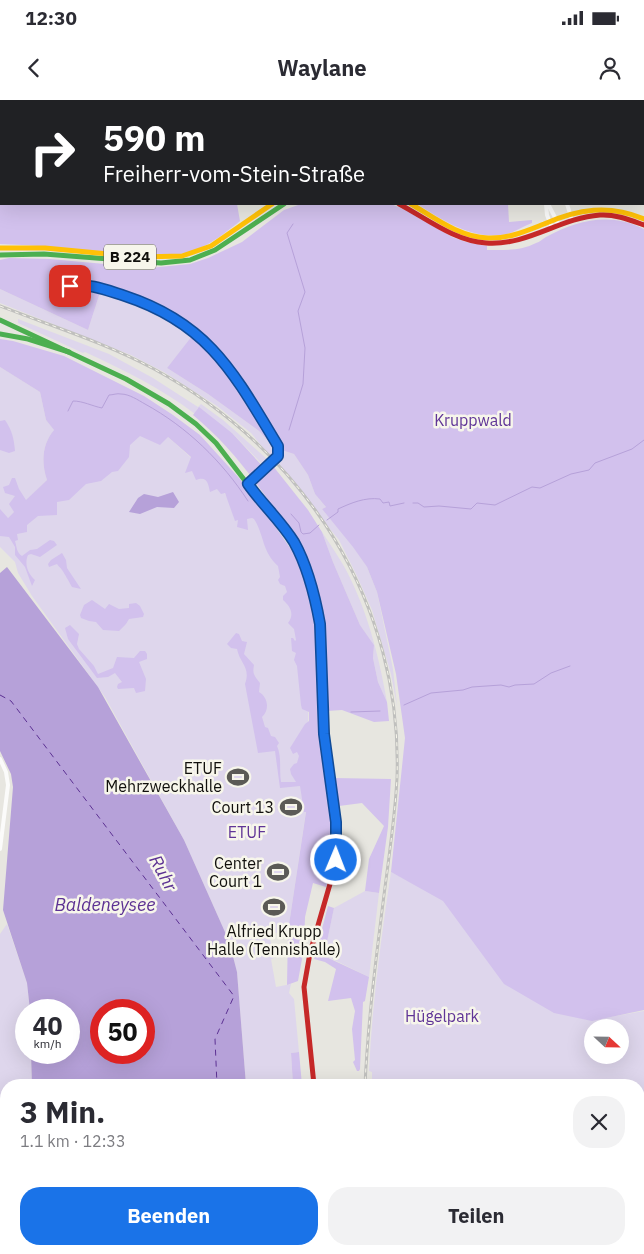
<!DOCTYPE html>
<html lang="de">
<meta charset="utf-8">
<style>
body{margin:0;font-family:"IBM Plex Sans",sans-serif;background:#f2f2f3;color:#2b2b33;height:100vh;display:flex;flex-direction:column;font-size:19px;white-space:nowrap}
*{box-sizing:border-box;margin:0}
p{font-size:16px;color:#7c7c81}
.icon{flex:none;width:28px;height:28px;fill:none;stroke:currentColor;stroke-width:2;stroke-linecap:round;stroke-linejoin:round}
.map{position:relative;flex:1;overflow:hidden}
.panel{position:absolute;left:0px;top:979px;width:645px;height:176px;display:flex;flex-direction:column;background:#fff;border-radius:20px 20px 0 0;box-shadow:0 5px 20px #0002}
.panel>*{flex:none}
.guide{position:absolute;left:0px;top:0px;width:645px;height:105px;box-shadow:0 5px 20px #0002;background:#202124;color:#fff;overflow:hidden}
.needle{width:32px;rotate:112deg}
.buttons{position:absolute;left:584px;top:919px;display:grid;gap:10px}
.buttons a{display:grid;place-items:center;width:45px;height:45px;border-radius:50%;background:#fff;box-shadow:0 5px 20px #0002;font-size:25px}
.speed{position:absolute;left:15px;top:899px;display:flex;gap:10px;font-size:25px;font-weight:700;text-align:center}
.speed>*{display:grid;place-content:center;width:65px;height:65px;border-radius:50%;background:#fff;box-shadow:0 5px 20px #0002;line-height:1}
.speed small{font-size:12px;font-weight:400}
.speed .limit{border:8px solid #d22;background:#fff;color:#111}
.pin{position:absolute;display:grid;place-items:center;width:42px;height:42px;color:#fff;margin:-21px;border-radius:10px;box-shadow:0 2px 8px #0006}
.me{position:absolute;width:55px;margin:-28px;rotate:1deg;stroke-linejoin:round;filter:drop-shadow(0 0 4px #0008)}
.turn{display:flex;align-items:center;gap:18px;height:105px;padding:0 20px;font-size:22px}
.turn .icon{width:65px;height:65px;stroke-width:2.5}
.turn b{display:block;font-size:35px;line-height:42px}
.round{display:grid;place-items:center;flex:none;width:52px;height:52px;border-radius:20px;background:#f2f2f3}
.headline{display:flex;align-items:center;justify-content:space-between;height:85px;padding:0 20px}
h1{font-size:30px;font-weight:700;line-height:38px}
.primary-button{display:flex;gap:10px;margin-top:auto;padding:10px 20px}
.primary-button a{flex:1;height:58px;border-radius:20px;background:#1a73e8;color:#fff;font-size:20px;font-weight:700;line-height:58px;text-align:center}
.primary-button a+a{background:#f2f2f3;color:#2b2b33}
.status{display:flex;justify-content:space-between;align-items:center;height:35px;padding:0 25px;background:#fff;direction:ltr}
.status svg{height:14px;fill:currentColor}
header{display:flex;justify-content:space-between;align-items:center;height:65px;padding:0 20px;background:#fff;font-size:22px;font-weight:700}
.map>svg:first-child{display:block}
.green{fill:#ded6ec;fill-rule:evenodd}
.forest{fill:#d2c1ed}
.water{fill:#b6a1d9;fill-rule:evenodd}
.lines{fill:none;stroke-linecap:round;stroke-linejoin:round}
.stream{stroke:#b6a1d9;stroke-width:1}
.ferry{stroke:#5c3193;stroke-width:1;stroke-dasharray:6 5;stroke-linecap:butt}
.street{stroke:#fbfbfa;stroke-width:4}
.fast{stroke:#4caf50;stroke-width:5}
.slow{stroke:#ffc107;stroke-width:5}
.jam{stroke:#c62828;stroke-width:5}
.rail-casing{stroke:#c0c0be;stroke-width:3}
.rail{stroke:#f7f6eb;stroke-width:1;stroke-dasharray:4;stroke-linecap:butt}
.route-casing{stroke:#114b97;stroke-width:12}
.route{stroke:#1a73e8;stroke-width:9}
.labels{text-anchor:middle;stroke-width:5;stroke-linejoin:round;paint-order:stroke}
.shield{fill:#f7f6eb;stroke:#55544f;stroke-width:1}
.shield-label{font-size:15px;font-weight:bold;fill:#100f0c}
.park-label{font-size:16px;fill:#603597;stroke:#f7f6eb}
.poi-label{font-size:16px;fill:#100f0c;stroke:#f7f6eb;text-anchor:end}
.water-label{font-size:18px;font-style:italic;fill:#5c3193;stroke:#f7f6eb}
</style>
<div class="status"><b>12:30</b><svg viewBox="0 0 49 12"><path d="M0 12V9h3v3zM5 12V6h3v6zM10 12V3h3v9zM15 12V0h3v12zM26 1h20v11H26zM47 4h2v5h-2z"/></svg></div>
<header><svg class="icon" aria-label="back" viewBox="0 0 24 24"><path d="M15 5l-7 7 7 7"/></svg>Waylane<svg class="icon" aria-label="person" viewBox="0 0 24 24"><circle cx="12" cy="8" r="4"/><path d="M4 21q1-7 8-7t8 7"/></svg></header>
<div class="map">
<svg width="644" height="1154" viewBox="0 0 644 1154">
<rect width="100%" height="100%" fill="#e7e6e0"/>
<g class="green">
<polygon points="0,189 88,230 100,192 158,211 193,236 167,268 208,294 259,331 275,348 294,354 308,375 315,394 326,407 322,409 353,446 367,467 377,492 393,569 397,606 391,574 372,510 357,476 339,440 251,333 217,306 164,272 131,255 0,203"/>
<path d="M18 219 109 254 153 278 198 307 201 304 223 320 268 360 262 364 232 333 198 308 195 314C161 288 124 270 85 252L83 253 18 223Z"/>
<path d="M0 267 40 292 46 320 54 330C42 344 41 363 47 380L5 421 0 419Z"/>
<polygon points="123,321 168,337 217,381 228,399 235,420 258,416 285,475 308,595 309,691 288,831 269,834 274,858 271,859 276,887 291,884 289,893 294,899 299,952 291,953 293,985 246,985 237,872 229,841 184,740 105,597 32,496 18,473 15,462 0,447 0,436 9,436"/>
<path d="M322 432C330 444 338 456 345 468 367 509 379 556 387 602L378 582 373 558 374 545 360 525 333 462Z"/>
<path d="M391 772 444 800 593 920 644 911V1154H392L390 1149H639V985H372V972L369 971C372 905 381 838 391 772ZM592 928H620V955H592Z"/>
<polygon points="365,791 379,793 369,877 324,855 334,808"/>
<polygon points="7,824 27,883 30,910 26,910 26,952 31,953 32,985 6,985 6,1026 0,1006 0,834"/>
<rect x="256" y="1149" width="56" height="5"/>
</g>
<g class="forest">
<path d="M0 0 249 1H1V104H237L240 121C226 132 212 144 195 150 169 160 139 155 111 153 74 149 37 145 0 144Z"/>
<path d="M301 104H391L410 112 452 137 466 142 487 146V150C504 150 521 151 536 143 540 142 542 139 546 137 578 120 610 112 644 129V910L592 921 554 913 504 884 443 801 391 772 405 638 396 574 377 492 367 467 353 447 322 409 326 407 315 394 308 375 294 354 275 348 259 331 208 294 167 268 196 231C165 207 139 198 102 186L88 230 0 189V160L9 158 50 159 149 168 190 164 208 158 242 142 284 110Z"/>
<path d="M417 104H508L509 122 532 120V123C524 126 515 132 507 134 473 141 444 121 417 104Z"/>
<path d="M0 239 13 241 64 256 144 296 173 315 200 335 249 389 295 455 307 482 317 528 322 632 333 723 332 767 326 787 313 783 305 817 304 848 298 881 287 885 288 831 306 712H304L300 686 280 688 275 651 258 653 245 584C251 567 240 564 237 549L231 548 227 544 236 533 239 534 242 541 247 542 244 554 254 565C252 575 255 576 260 583L259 592C268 597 270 610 262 617L265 627 268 628 271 636 275 637 279 643 277 646C282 657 279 670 281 682H296L291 674 290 669 294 664 297 663 299 656 297 652 293 654 290 648 305 624 309 621V612L302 609 301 605 297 566 294 560 296 553 292 551 291 538H293L295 541 296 540 294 529 288 523C295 514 290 506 283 500V496L287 492 285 486 280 484 278 480 280 477 278 466C262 452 264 434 254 419L252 418 247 419 248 430 237 427 238 420 235 421 225 393 221 394 217 389 210 392C208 383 207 376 196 380L192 371 185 373 191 357 168 337 160 345 140 336 130 345 129 357 118 371 112 372 101 381 86 384 69 400 57 402V415L38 416 27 425V432L17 434 18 440 15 441C17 447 16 452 22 456L30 450 37 449 50 440 54 441 57 445 40 457 31 454 28 455C24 464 28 474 35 480L32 486 25 467 15 455V447L9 437 0 436V409L8 418 14 412 9 404 15 396 5 393 3 387 9 385 12 378H15L19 389 26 400 47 380C41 363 42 344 54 330L46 320 40 292 0 267Z"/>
<path d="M199 307 232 333 267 371 273 366 308 410 322 432 333 462 360 525 374 545 373 558 378 582 387 602 389 621 374 622 342 610 327 611C325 567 327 521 314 479 307 455 293 435 279 416 254 378 228 344 193 315Z"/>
<path d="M5 320C12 330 14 339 15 351L9 353 0 350V321Z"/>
<path d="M62 453 66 460 67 468 81 489 72 487C71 485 63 471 62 470 61 468 58 466 57 464L49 467 48 464 51 460Z"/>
<polygon points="92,500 105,509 109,504 119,509 129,508 129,504 136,503 140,506 144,514 143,517 129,519 126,524 119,531 103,530 96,522 89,521 81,518 80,515 84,505"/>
<polygon points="70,525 79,534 77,544 79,549 94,566 98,574 113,568 117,557 134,558 140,551 145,551 147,554 147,559 139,562 146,579 145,591 136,593 134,588 118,589 117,587 118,584 122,582 115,573 108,577 97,578 68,539 65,528"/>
<polygon points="334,678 391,679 388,727 379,793 365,791 369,759 384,726 362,703 339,706"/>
<polygon points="328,806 334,808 324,856 369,877 365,901 363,902 360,969 359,971 357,971 353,962 355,960 352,929 355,911 351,898 328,901 336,869 325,862 314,859"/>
<polygon points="299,952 302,985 293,985 291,953"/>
</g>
<g class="water">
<polygon points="173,392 179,402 174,408 157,407 140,414 129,412 138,398 144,394 158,397"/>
<path d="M7 467 98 587 184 740 229 841 237 872 246 985H32L31 953 69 952V910H30L27 883 3 810 13 687 11 674 0 651V473ZM101 910H144V952H101Z"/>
<polygon points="6,1062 6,1149 256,1149 256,1154 0,1154 0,1088"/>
</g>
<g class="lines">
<g class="stream">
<polyline points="605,0 605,1"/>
<path d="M68 311 73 301C83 301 92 306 102 308L109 295C113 295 117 293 121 294 129 294 138 300 145 304 187 327 222 361 248 401"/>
<polyline points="289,330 303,284 305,248 298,211 305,192 287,133 293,124"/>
<polyline points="413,403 418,403 424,407 439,406 471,409 477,403 495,405 532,387 540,388 571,374 589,370 595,363 632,349 644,340"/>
<polyline points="291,414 299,423 301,432 303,434 310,433 319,425"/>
<path d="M327 420 338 412V409C351 403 365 397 380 399L383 403 389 402 390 406 404 403"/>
<polyline points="404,605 431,593 463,590 472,587 501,585 509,587 515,585 534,584 551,573 570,566"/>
<polyline points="351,612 380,611"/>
</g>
<g class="ferry">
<polyline points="0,595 11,601 234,896 215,939 217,985"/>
<polyline points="223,1149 224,1154"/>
</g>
<g class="street">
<polyline points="415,0 417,1"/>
<polyline points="426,0 427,1"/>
<polyline points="513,0 514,1"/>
<polyline points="573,1 573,0"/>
<polyline points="546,104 547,115 552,128"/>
<polyline points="548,104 559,125"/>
<polyline points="567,104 572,120"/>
<path d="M70 186C90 183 106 190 125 196 158 207 188 224 213 248 240 274 259 315 278 347V356L248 383"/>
<polyline points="0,659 6,672 8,685 0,749"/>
<polyline points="0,1014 4,1035 0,1057"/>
</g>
<g class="fast">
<polyline points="0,155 44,154 161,163 190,160 215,150 284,104"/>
<polyline points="0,220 126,279 169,304 196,324 216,343 256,395"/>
<polyline points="0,234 28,239 69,252"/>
</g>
<g class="slow">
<path d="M411 104C435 118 459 137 488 138 508 139 526 131 544 124 578 109 609 104 644 119"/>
<polyline points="0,148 45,148 140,157 182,156 211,146 272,104"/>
<path d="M256 395C268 411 283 425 294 442 328 500 320 568 324 632 326 671 338 708 337 746"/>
</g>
<g class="jam">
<path d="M399 104C426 118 454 141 486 143 528 146 559 118 600 115 615 114 630 120 644 125"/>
<polyline points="314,985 304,887 310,853 332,777 337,746"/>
<polyline points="351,1149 353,1154"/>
</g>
<g class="rail-casing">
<g id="rail">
<path d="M0 206C51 226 106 243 154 269 305 351 403 504 397 678 395 717 389 756 384 795 376 858 368 921 365 985"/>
<polyline points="381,1149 382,1154"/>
</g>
</g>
<use href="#rail" class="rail"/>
</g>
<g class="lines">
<g class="route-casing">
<path id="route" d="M70 186C90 183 106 190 125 196 210 224 235 275 278 346V356L248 384C262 404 281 421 294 442 308 467 315 496 320 524L324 634 336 722V760"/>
</g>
<use href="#route" class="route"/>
</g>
<defs>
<g id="stadium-bare" transform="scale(1.725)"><path d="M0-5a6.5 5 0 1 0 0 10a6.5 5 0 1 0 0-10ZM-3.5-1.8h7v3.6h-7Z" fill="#5b5a56" stroke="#f7f6eb" stroke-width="2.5" paint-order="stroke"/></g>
</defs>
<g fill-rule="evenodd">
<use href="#stadium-bare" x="238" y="677"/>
<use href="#stadium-bare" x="291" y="707"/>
<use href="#stadium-bare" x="278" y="772"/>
<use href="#stadium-bare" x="274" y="807"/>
</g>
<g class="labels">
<rect class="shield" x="104" y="144.5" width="52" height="25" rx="4"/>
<g class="shield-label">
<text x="130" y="162">B 224</text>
</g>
<g class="park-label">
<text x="473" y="326">Kruppwald</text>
<text x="247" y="738">ETUF</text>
<text x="442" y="922">Hügelpark</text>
</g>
<g class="poi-label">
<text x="222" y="674">ETUF<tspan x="222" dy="18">Mehrzweckhalle</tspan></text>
<text x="274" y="713">Court 13</text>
<text x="262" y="769">Center<tspan x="262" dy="18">Court 1</tspan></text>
<text x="274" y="837" text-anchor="middle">Alfried Krupp<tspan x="274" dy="18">Halle (Tennishalle)</tspan></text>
</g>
<g class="water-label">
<text transform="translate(163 773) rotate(62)" y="6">Ruhr</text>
<text x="105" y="811">Baldeneysee</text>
</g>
</g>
</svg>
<div class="buttons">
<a><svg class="needle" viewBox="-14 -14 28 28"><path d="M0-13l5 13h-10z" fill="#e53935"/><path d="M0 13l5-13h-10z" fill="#7c7c81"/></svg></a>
</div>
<div class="speed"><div>40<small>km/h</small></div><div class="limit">50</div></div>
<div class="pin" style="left:70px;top:186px;background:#d93025"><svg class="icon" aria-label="arrive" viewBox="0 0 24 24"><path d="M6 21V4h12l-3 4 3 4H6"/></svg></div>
<svg class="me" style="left:336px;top:760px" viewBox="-20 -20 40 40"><circle r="17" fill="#1a73e8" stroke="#fff" stroke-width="3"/><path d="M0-11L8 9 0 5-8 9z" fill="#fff"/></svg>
<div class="guide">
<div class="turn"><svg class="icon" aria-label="right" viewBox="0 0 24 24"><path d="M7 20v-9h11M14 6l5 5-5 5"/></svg><div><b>590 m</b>Freiherr-vom-Stein-Straße</div></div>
</div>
<section class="panel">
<div class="headline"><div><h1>3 Min.</h1><p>1.1 km · 12:33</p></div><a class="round"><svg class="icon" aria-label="close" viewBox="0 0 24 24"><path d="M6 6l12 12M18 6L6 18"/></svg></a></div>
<div class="primary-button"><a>Beenden</a><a>Teilen</a></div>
</section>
</div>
